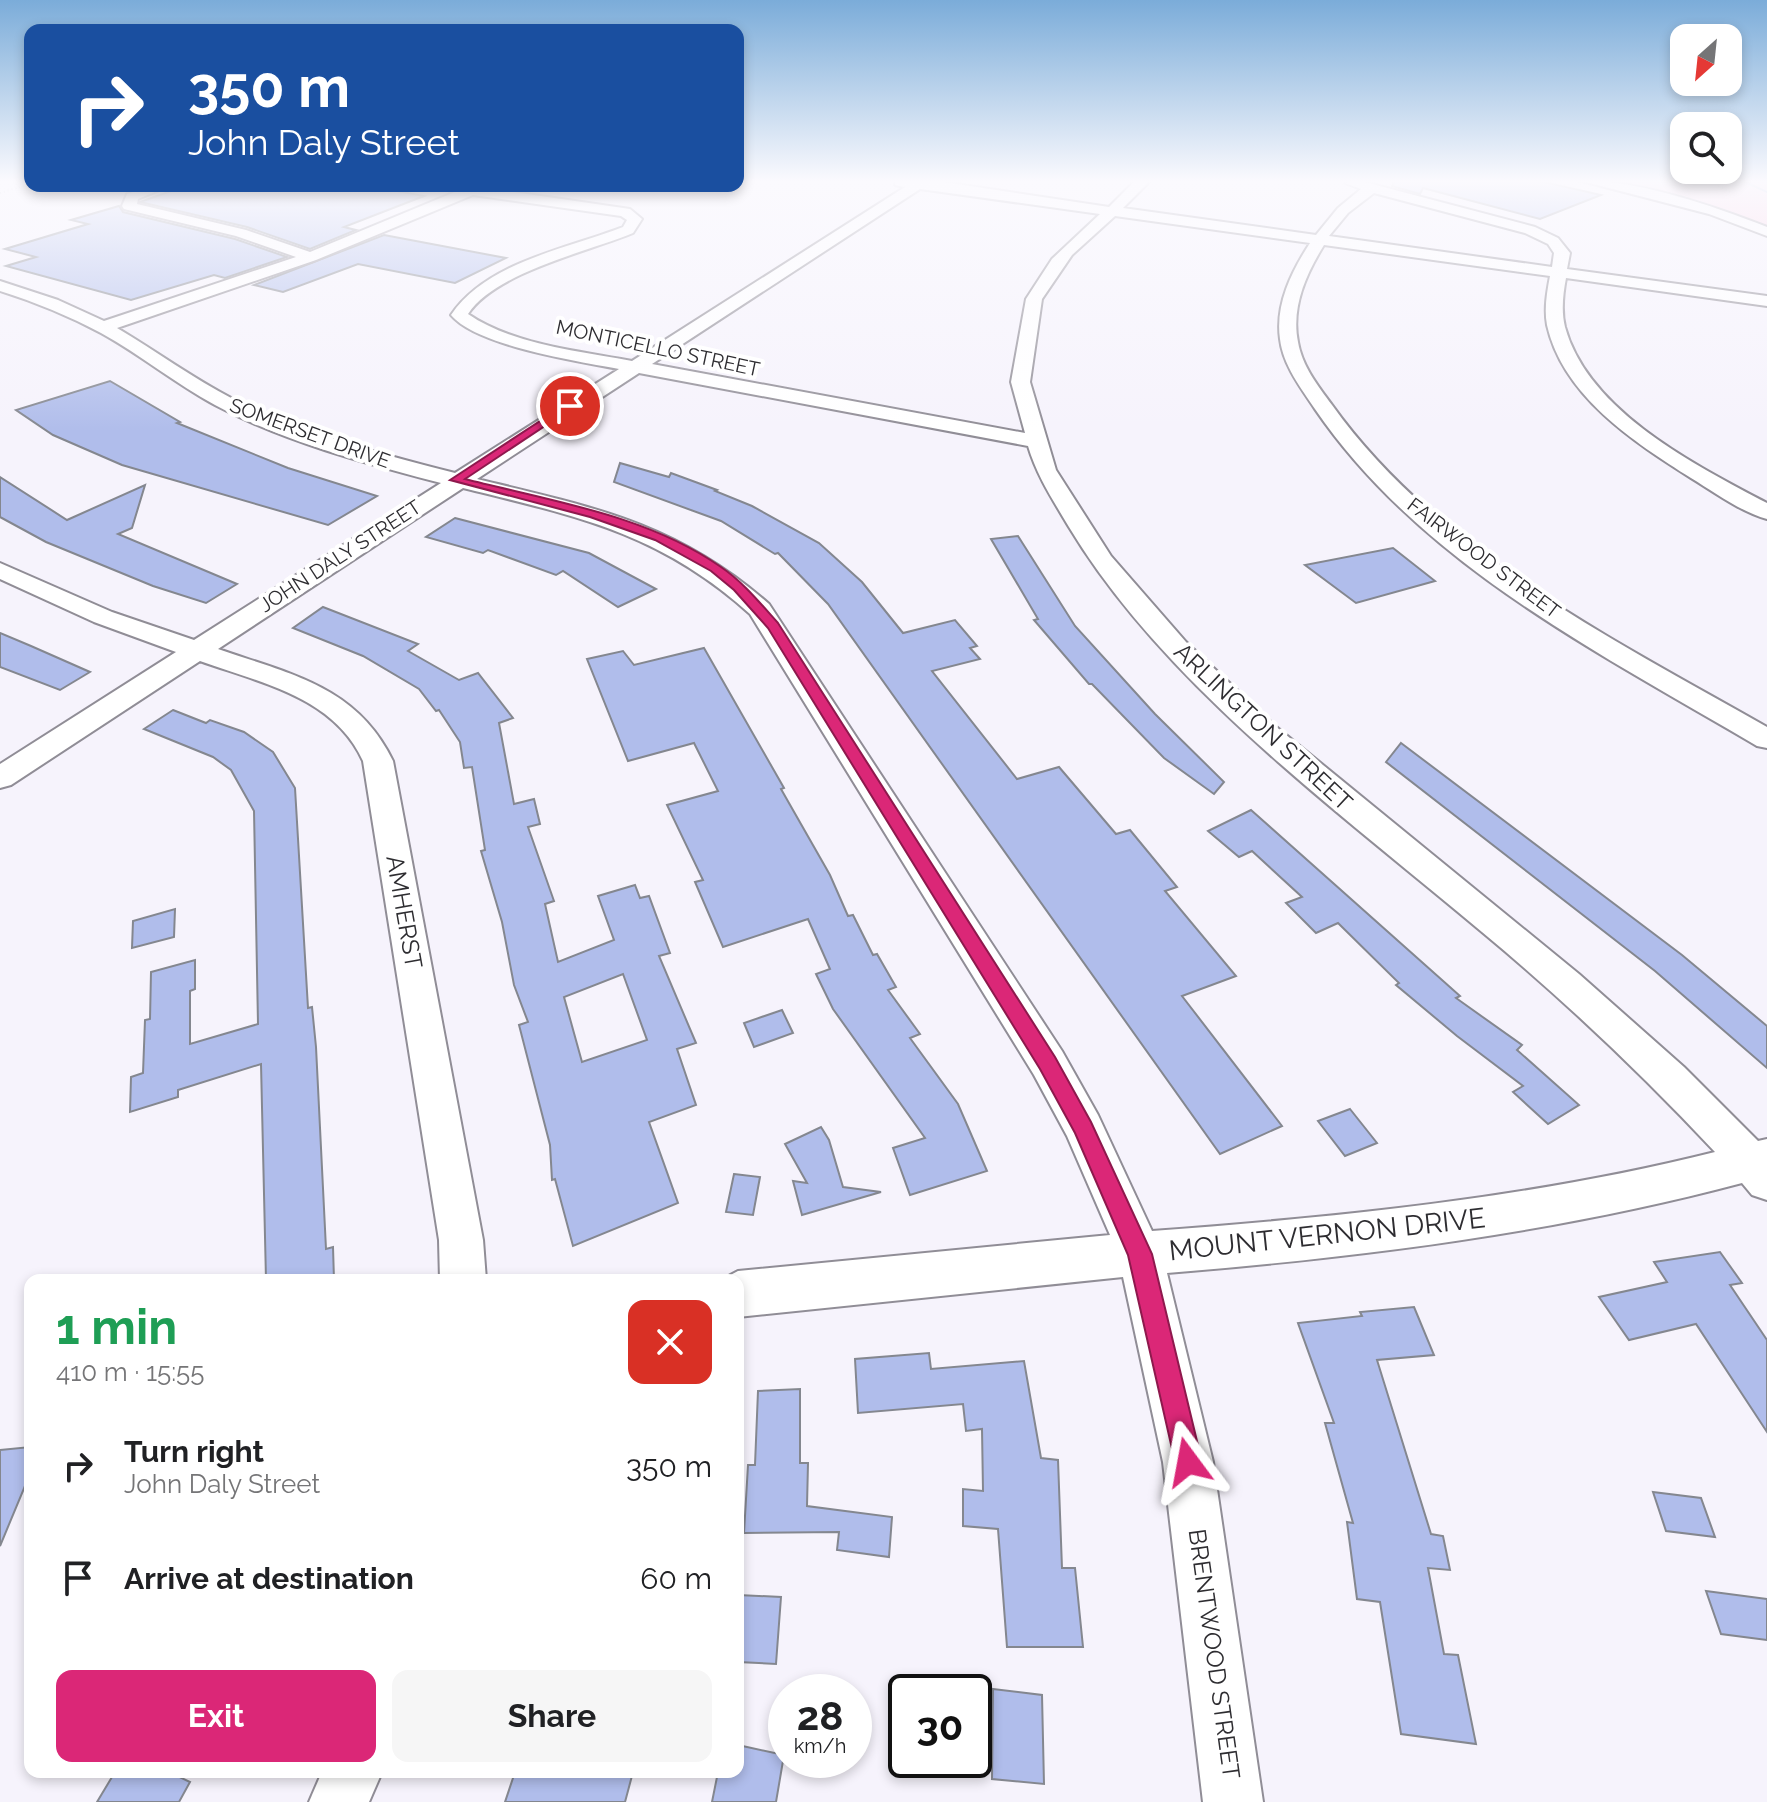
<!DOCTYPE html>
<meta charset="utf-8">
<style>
body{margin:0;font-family:Raleway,sans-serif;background:#f6f6f6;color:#202124;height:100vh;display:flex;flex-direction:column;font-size:30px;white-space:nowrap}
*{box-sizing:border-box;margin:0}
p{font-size:26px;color:#757577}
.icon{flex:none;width:44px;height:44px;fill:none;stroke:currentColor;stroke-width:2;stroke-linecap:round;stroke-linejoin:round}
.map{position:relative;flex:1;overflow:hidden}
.details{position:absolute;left:24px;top:1274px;width:720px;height:504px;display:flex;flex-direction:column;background:#fff;border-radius:16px;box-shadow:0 4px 12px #0003}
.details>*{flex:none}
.hud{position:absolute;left:24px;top:24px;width:720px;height:168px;border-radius:16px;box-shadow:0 4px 12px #0003;background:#1a4fa0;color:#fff;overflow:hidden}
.needle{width:52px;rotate:207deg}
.tools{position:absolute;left:1670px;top:24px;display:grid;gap:16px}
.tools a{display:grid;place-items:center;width:72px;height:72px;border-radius:16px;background:#fff;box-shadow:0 4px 12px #0003;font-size:40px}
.speed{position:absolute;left:768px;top:1674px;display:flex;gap:16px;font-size:40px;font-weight:700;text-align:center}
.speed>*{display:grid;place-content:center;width:104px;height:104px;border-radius:50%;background:#fff;box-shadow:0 4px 12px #0003;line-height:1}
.speed small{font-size:20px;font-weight:400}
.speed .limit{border:4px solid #111;border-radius:12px;background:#fff;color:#111}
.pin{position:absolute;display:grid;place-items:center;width:68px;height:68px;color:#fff;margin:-34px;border:4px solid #fff;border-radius:50%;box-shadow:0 2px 8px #0007}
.me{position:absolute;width:88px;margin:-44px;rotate:347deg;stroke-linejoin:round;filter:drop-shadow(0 0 6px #0008)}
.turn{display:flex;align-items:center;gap:28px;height:168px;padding:0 32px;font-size:36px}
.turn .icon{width:104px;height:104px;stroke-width:2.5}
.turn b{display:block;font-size:56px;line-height:68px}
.round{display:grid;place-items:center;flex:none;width:84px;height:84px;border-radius:16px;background:#f6f6f6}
.summary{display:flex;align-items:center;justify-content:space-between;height:136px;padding:0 32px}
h1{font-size:48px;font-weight:700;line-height:60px;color:#1e9e55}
.primary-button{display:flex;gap:16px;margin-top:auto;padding:16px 32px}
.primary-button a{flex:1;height:92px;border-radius:16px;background:#db2777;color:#fff;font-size:32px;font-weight:700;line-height:92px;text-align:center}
.primary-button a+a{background:#f6f6f6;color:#202124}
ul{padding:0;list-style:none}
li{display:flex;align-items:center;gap:24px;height:112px;padding:0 32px}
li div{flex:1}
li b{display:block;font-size:30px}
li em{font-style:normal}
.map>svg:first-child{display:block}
.green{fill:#fecce1}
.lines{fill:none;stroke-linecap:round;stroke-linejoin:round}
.stream{fill:#78a0c3;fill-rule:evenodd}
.building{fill:#b0bdeb;stroke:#84878f;stroke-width:2;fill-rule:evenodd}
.minor-casing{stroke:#908d96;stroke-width:4}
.path{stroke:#a5a3aa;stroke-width:2;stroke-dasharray:1 3;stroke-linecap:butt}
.minor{fill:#fff;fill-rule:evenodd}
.route{fill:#db2777;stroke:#8e194d;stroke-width:2}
.labels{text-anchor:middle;stroke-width:8;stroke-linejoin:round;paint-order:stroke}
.far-street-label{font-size:20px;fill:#2e2d31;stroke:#fff}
.street-label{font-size:24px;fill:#2e2d31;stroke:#fff}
.near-street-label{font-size:28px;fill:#2e2d31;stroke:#fff}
</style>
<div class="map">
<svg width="1767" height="1802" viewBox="0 0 1767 1802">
<rect width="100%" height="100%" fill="#f6f3fc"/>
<polygon class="green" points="1602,180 1767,180 1767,226 1700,203"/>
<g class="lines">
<polygon class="stream" points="1738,180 1744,180 1767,191 1767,193"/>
</g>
<g class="building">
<polygon points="1395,180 1535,180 1601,195 1540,219 1423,188 1420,194 1392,186"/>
<polygon points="174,186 370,186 424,196 344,227 356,230 310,249 247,227 140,202 174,190"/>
<polygon points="119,206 123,212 235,239 287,257 225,278 214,275 131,300 6,266 36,257 5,249 88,224 71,220"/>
<polygon points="384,235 506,258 455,283 358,264 283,292 254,285"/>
<polygon points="110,381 180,422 177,423 288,468 377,496 328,525 122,465 53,435 16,410"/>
<polygon points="620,463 669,477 671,473 717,490 715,491 752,506 819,543 862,582 903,633 955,620 977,646 970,648 980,659 932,671 1017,779 1059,767 1116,834 1130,830 1177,887 1165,891 1236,976 1182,996 1282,1126 1220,1154 828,604 778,553 775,554 721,521 614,482"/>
<polygon points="0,477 67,520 145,485 132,528 118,534 237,584 206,603 153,586 46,542 0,517"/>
<polygon points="455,518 589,553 656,589 618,607 563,571 556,575 488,550 483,553 426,537"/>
<polygon points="1018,536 1075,626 1155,714 1224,782 1214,794 1164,758 1092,684 1089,684 1034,620 1038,619 991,539"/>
<polygon points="1393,548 1435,581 1356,603 1305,565"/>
<path d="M323 607 418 644 408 651 459 680 478 673 513 718 499 723 514 804 534 799 540 824 528 827 554 901 545 904 558 962 614 940 598 896 635 885 640 898 649 896 670 953 659 956 696 1043 677 1049 696 1105 649 1122 678 1203 573 1246 555 1179 552 1180 550 1145 519 1025 528 1022 514 985 502 922 481 851 485 850 472 767 464 768 460 742 439 710 436 711 419 689 363 656 293 628ZM623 974 647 1040 582 1062 564 997Z"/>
<polygon points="0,633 31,646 90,672 60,690 0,667"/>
<polygon points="704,648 784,788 781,789 830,875 848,916 853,915 873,955 877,954 896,987 888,990 920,1034 910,1038 958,1104 987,1171 910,1195 893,1148 925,1138 833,1009 816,974 830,969 808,919 723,947 695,882 703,880 667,805 718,791 694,743 628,761 587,659 623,651 634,665"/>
<polygon points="173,710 206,723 210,720 244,732 273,752 295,788 308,1008 312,1007 316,1047 326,1249 333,1247 334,1280 266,1280 261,1064 178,1090 178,1097 130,1112 131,1077 143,1073 145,1020 150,1019 151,972 195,960 195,989 190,991 190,1044 258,1024 254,811 231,770 213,757 144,729"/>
<polygon points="1401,743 1682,955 1767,1026 1767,1068 1655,971 1386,762"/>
<polygon points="1251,810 1460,996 1456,998 1522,1045 1517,1050 1579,1105 1548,1124 1513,1092 1523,1086 1457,1036 1396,985 1399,983 1338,923 1316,933 1286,903 1302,897 1252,851 1239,857 1208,831"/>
<polygon points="175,909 174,937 132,948 133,921"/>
<polygon points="782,1010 793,1033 754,1047 744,1023"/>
<polygon points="1350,1109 1377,1143 1345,1156 1318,1121"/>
<polygon points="821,1127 829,1140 843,1187 881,1192 802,1215 793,1181 807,1183 785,1144"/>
<polygon points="734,1174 760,1177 753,1215 726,1212"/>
<polygon points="1720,1252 1742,1283 1730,1285 1767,1340 1767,1432 1696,1324 1629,1340 1599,1297 1667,1282 1654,1262"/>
<polygon points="1414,1307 1434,1355 1377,1360 1431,1534 1443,1536 1450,1570 1428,1568 1444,1654 1458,1655 1476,1744 1401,1734 1380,1602 1357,1599 1347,1522 1353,1523 1325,1423 1334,1423 1298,1323 1362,1316 1360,1312"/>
<polygon points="929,1353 931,1369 1024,1361 1041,1458 1058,1460 1062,1568 1075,1568 1083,1647 1007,1647 998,1529 963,1526 963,1489 983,1491 982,1429 966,1431 963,1404 858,1413 855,1359"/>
<polygon points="800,1389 800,1463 808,1463 807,1506 892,1517 889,1557 837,1550 839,1532 744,1533 748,1465 755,1465 758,1391"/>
<polygon points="30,1447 30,1474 0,1546 0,1450"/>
<polygon points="1653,1492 1701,1498 1715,1537 1666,1531"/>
<polygon points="1706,1591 1767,1599 1767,1640 1721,1634"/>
<polygon points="738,1595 781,1597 776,1664 738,1662"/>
<polygon points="993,1689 1042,1695 1044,1784 992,1779"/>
<polygon points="738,1745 784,1755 776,1802 712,1802 718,1772 738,1772"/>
<polygon points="115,1772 169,1772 190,1782 179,1802 97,1802"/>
<polygon points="515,1772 633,1772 625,1802 505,1802"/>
</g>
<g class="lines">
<g class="minor-casing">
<g id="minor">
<path d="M895 180H930L1109 207 1136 180H1151L1123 208 1316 235 1338 208 1361 189 1345 183 1357 180 1535 227 1558 238 1570 253 1567 269 1767 296V306L1566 278C1563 294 1561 311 1565 327 1588 411 1695 465 1767 503V519C1741 512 1714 492 1691 478 1634 442 1563 396 1547 325 1544 309 1547 292 1550 276L1324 245C1306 274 1291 307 1298 342 1302 366 1318 386 1332 405 1438 553 1613 639 1767 727V748L1757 746C1599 653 1421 564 1315 409 1301 388 1283 365 1280 339 1275 304 1292 271 1310 243L1115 216 1072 255 1042 299 1030 382 1056 470 1111 556 1186 642 1274 725 1579 974 1684 1067 1758 1141 1767 1139V1200L1752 1195 1742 1183C1554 1233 1361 1257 1167 1273L1213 1462 1263 1802H1203L1163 1462 1123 1277 738 1317V1280H721L738 1271 1110 1235 1067 1136 1034 1075 750 614C660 533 577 516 463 488L218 649C290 674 357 686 393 761L483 1240 486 1280H440L439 1240 363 761C334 697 261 683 200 661L11 785 0 788V764L176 652 94 622 0 579V563L112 612 194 640 441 483C365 463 285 442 215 405 176 384 141 355 101 333 69 316 35 302 0 291V281L58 300 104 321 296 257 236 236 124 209 122 206 127 194 150 186H169L138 199 137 204 246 230 310 252 455 192 434 186H472L630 209 642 219 633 233C587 252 496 272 468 314 513 345 580 351 632 361L905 187 895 185ZM920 189 1100 214 1052 259 1026 299 1011 382 1025 433 652 364ZM1374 193 1525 233 1548 244 1554 253 1552 267 1329 236 1348 213ZM473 195 621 216 627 220 623 227C566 249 487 262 451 315 477 346 577 361 619 369L455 473C380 454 303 433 233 399 192 378 156 351 117 328L316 260ZM639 373 1028 446C1037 476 1053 500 1069 527 1164 685 1342 814 1482 932 1564 1000 1642 1074 1715 1152 1531 1198 1341 1217 1152 1231L1098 1115 1062 1051 769 604C677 523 593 507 477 479Z"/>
<path d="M1578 180C1638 180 1711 205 1767 227V236L1709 214Z"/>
<polygon points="322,1772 382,1772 369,1802 309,1802"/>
</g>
</g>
<g class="path">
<polyline points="1708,180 1732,193"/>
<polyline points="0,193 30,184"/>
</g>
<use href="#minor" class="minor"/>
</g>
<linearGradient id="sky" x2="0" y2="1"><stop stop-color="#7bacd9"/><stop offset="0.42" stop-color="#fbfafe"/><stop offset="1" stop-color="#fbfafe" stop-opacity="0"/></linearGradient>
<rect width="1767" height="432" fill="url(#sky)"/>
<path class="route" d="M566 404 575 406 465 479C551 501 647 515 721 567 743 582 760 603 778 623L1055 1057 1091 1122 1152 1254 1202 1462 1198 1472 1188 1475 1179 1472 1175 1462 1128 1255 1075 1133 1040 1069 768 628 734 590 711 571 655 540 590 517 450 480Z"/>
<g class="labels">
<g class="far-street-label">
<text transform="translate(658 348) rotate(12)" y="7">MONTICELLO STREET</text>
<text transform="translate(310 433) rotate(20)" y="7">SOMERSET DRIVE</text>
<text transform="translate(340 556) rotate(-33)" y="7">JOHN DALY STREET</text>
<text transform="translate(1484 558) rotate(37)" y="7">FAIRWOOD STREET</text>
</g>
<g class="street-label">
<text transform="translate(1263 727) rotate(43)" y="8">ARLINGTON STREET</text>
<text transform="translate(404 912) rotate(80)" y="8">AMHERST</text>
<text transform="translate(1214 1654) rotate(82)" y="8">BRENTWOOD STREET</text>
</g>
<g class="near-street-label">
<text transform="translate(1327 1234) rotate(-6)" y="10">MOUNT VERNON DRIVE</text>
</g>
</g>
</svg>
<div class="tools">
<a><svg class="needle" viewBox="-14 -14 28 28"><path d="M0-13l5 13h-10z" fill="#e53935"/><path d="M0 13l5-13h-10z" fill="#757577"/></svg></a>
<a><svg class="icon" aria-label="search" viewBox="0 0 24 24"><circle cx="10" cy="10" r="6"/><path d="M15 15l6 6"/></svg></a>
</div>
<div class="speed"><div>28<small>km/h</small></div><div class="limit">30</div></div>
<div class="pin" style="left:570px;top:406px;background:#d93025"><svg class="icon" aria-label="arrive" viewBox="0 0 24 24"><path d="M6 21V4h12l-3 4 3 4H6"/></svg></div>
<svg class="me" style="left:1188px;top:1462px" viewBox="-20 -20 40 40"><path d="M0-17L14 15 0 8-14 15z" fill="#db2777" stroke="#fff" stroke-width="4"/></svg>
<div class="hud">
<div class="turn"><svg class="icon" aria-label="right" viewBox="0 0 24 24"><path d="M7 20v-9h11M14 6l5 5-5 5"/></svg><div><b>350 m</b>John Daly Street</div></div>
</div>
<section class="details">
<div class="summary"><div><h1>1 min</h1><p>410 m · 15:55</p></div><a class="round" style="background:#d93025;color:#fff"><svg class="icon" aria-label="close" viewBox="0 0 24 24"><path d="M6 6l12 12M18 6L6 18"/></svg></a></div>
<ul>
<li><svg class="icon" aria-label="right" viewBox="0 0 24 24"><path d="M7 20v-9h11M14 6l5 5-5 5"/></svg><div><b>Turn right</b><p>John Daly Street</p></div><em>350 m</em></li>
<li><svg class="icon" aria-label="arrive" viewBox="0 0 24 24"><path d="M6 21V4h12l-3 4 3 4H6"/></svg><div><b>Arrive at destination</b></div><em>60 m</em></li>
</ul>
<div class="primary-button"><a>Exit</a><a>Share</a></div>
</section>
</div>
